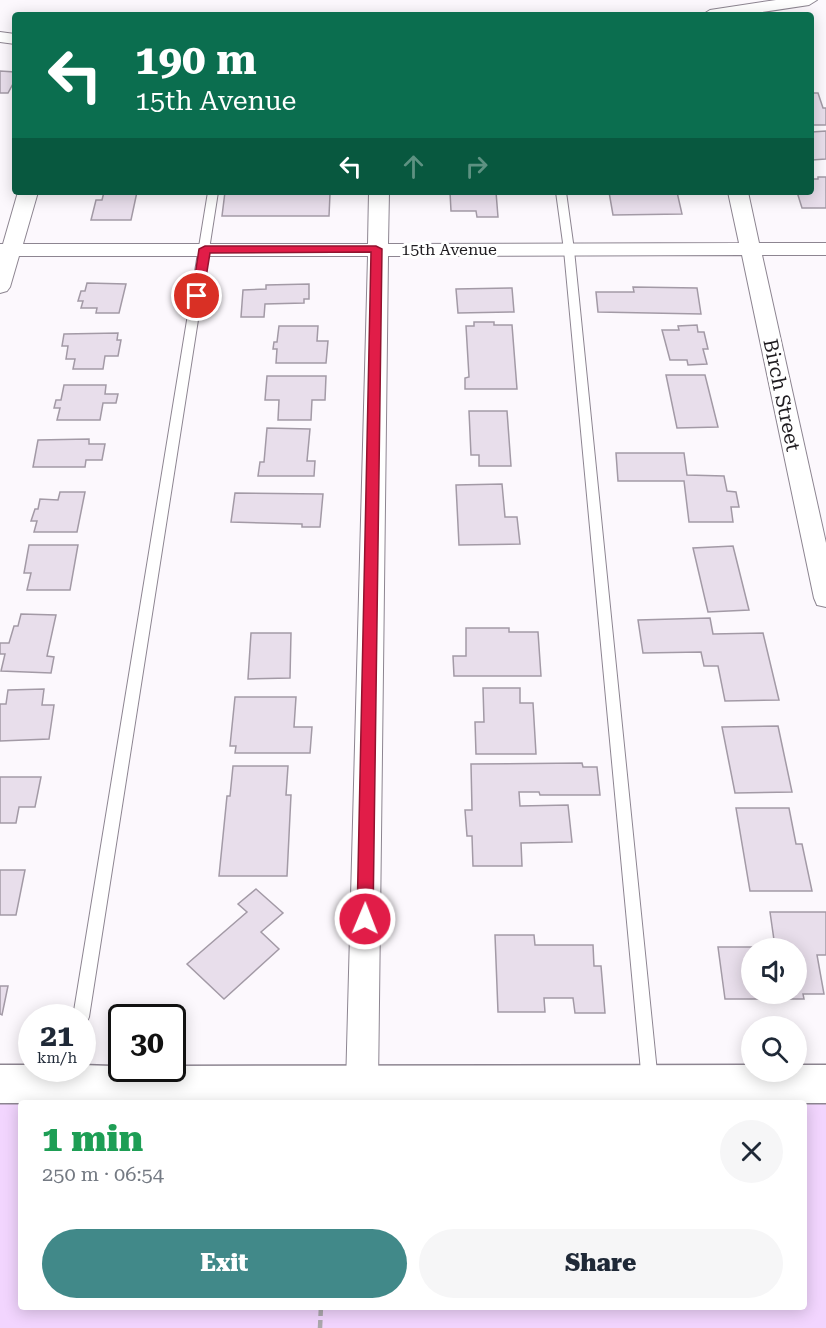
<!DOCTYPE html>
<meta charset="utf-8">
<style>
body{margin:0;font-family:"Roboto Serif",serif;background:#f6f6f7;color:#1f2937;height:100vh;display:flex;flex-direction:column;font-size:22px;white-space:nowrap}
*{box-sizing:border-box;margin:0}
p{font-size:20px;color:#747a83}
.icon{flex:none;width:33px;height:33px;fill:none;stroke:currentColor;stroke-width:2;stroke-linecap:round;stroke-linejoin:round}
.map{position:relative;flex:1;overflow:hidden}
.side{position:absolute;left:18px;top:1100px;width:789px;height:210px;display:flex;flex-direction:column;background:#fff;border-radius:6px;box-shadow:0 3px 15px #0003}
.side>*{flex:none}
.hud{position:absolute;left:12px;top:12px;width:802px;height:183px;border-radius:6px;box-shadow:0 3px 15px #0003;background:#0b6e4f;color:#fff;overflow:hidden}
.controls{position:absolute;left:741px;top:938px;display:grid;gap:12px}
.controls a{display:grid;place-items:center;width:66px;height:66px;border-radius:50%;background:#fff;box-shadow:0 3px 15px #0003;font-size:30px}
.speed{position:absolute;left:18px;top:1004px;display:flex;gap:12px;font-size:30px;font-weight:700;text-align:center}
.speed>*{display:grid;place-content:center;width:78px;height:78px;border-radius:50%;background:#fff;box-shadow:0 3px 15px #0003;line-height:1}
.speed small{font-size:15px;font-weight:400}
.speed .limit{border:3px solid #111;border-radius:9px;background:#fff;color:#111}
.pin{position:absolute;display:grid;place-items:center;width:51px;height:51px;color:#fff;margin:-26px;border:3px solid #fff;border-radius:50%;box-shadow:0 2px 6px #0007}
.me{position:absolute;width:66px;margin:-33px;rotate:1deg;stroke-linejoin:round;filter:drop-shadow(0 0 4px #0008)}
.turn{display:flex;align-items:center;gap:21px;height:126px;padding:0 24px;font-size:27px}
.turn .icon{width:78px;height:78px;stroke-width:2.5}
.turn b{display:block;font-size:42px;line-height:51px}
.lanes{display:flex;align-items:center;height:57px;padding:0 24px;background:#0003;justify-content:center;gap:30px;direction:ltr}
.lanes .off{opacity:.35}
.round{display:grid;place-items:center;flex:none;width:63px;height:63px;border-radius:32px;background:#f6f6f7}
.summary{display:flex;align-items:center;justify-content:space-between;height:102px;padding:0 24px}
h1{font-size:36px;font-weight:800;line-height:45px;color:#1e9e55}
.action{display:flex;gap:12px;margin-top:auto;padding:12px 24px}
.action a{flex:1;height:69px;border-radius:36px;background:#418989;color:#fff;font-size:24px;font-weight:800;line-height:69px;text-align:center}
.action a+a{background:#f6f6f7;color:#1f2937}
.map>svg:first-child{display:block}
.green{fill:#f2d5fe;fill-rule:evenodd}
.building{fill:#e8deeb;stroke:#a39aa6;stroke-width:1.5;fill-rule:evenodd}
.lines{fill:none;stroke-linecap:round;stroke-linejoin:round}
.service-casing{stroke:#8d8591;stroke-width:2}
.minor-casing{stroke:#8d8591;stroke-width:2}
.tertiary-casing{stroke:#8d8591;stroke-width:3}
.path{stroke:#ada9ae;stroke-width:4.5;stroke-dasharray:8 4;stroke-linecap:butt}
.service{fill:#fff;fill-rule:evenodd}
.minor{fill:#fff;fill-rule:evenodd}
.tertiary{fill:#fff;fill-rule:evenodd}
.route{fill:#e11d48;stroke:#92132f;stroke-width:1.5}
.labels{text-anchor:middle;stroke-width:6;stroke-linejoin:round;paint-order:stroke}
.far-street-label{font-size:16px;fill:#1f1c20;stroke:#fff}
.street-label{font-size:20px;fill:#1f1c20;stroke:#fff}
</style>
<div class="map">
<svg width="826" height="1328" viewBox="0 0 826 1328">
<rect width="100%" height="100%" fill="#fcf8fd"/>
<path class="green" d="M826 1073V1328H0V1079ZM21 1102H804V1306H21Z"/>
<g class="building">
<polygon points="0,71 15,72 15,80 8,93 0,93"/>
<polygon points="812,93 818,93 823,108 826,108 826,125 812,125"/>
<polygon points="826,131 826,159 812,160 812,132"/>
<polygon points="818,177 826,177 826,208 802,208 797,192 812,192 812,179 818,179"/>
<polygon points="104,192 137,192 131,220 91,220 96,200 102,200"/>
<polygon points="225,192 330,194 329,216 222,216"/>
<polygon points="450,192 496,192 498,217 477,217 476,211 451,211"/>
<polygon points="609,192 677,192 682,214 613,215"/>
<polygon points="87,283 126,284 119,313 96,313 97,308 81,308 83,301 78,301 81,291 85,291"/>
<polygon points="309,284 309,299 304,299 304,303 265,304 264,317 241,317 243,290 266,289 266,285"/>
<polygon points="633,287 697,288 701,314 598,312 596,292 634,292"/>
<polygon points="512,288 514,312 458,313 456,289"/>
<polygon points="474,322 494,322 494,325 512,325 517,389 465,389 465,378 469,377 466,326 474,326"/>
<polygon points="697,325 698,332 704,332 708,349 703,349 707,364 688,365 687,360 670,360 662,330 679,330 678,326"/>
<polygon points="279,326 318,326 317,341 328,341 326,363 276,363 277,349 273,349 274,342 277,342"/>
<polygon points="118,333 117,340 121,340 118,356 105,356 103,369 73,369 75,359 66,359 68,346 62,346 64,334"/>
<polygon points="666,375 705,375 718,427 677,428"/>
<polygon points="267,376 326,376 325,400 312,400 311,420 278,420 279,400 265,400"/>
<polygon points="64,385 106,385 105,394 118,394 116,403 103,403 100,420 57,420 60,408 54,408 56,400 61,400"/>
<polygon points="469,411 507,411 511,466 479,466 479,455 471,455"/>
<polygon points="267,428 310,429 307,461 315,461 314,476 258,476 260,462 264,462"/>
<polygon points="89,439 89,444 105,444 102,460 86,460 85,467 33,467 38,440"/>
<polygon points="616,453 684,453 687,475 724,476 727,491 736,492 739,507 731,507 733,522 689,522 684,481 618,481"/>
<polygon points="502,484 505,517 517,517 520,544 459,545 456,485"/>
<polygon points="60,492 85,492 77,532 34,532 37,521 31,521 35,509 38,509 40,499 58,500"/>
<polygon points="235,493 323,494 320,527 302,527 302,524 231,522"/>
<polygon points="29,545 78,545 70,590 27,590 31,573 24,573"/>
<polygon points="733,546 749,610 708,612 693,548"/>
<polygon points="21,614 56,615 47,656 54,657 51,673 1,671 5,654 0,654 0,643 9,643 14,626 18,626"/>
<polygon points="710,618 713,634 763,633 779,700 725,701 718,666 704,666 701,652 643,653 638,620"/>
<polygon points="466,628 509,628 509,632 538,632 541,676 454,676 453,656 466,656"/>
<polygon points="251,633 291,633 290,678 248,679"/>
<polygon points="483,688 520,688 520,703 533,703 536,754 476,754 475,722 484,722"/>
<polygon points="44,689 42,705 54,705 49,739 0,741 0,704 6,704 8,690"/>
<polygon points="235,697 296,697 294,727 312,727 310,753 235,753 236,746 230,746"/>
<polygon points="778,726 792,792 735,793 722,727"/>
<polygon points="582,763 583,767 597,767 600,795 540,795 539,792 519,792 520,806 568,805 572,842 521,843 522,866 473,866 472,836 467,836 465,810 472,810 471,764"/>
<polygon points="233,766 288,766 286,795 291,795 287,876 219,876 227,796 230,796"/>
<polygon points="0,777 41,777 35,807 19,807 16,823 0,823"/>
<polygon points="736,808 789,808 796,844 802,844 812,891 750,891"/>
<polygon points="0,870 25,870 16,915 0,915"/>
<polygon points="256,889 283,913 261,932 279,949 224,999 187,964 247,912 238,904"/>
<path d="M770 912H826V955H817L824 994H803L804 999H725L718 947H775ZM752 948H796V993H752Z"/>
<polygon points="495,935 534,935 535,945 593,945 594,966 601,966 605,1013 575,1013 573,998 544,998 545,1012 498,1012"/>
<polygon points="0,986 8,986 2,1015 0,1014"/>
</g>
<g class="lines">
<g class="service-casing">
<g id="service">
<polygon points="208,192 218,192 89,1017 87,1022 82,1024 82,1017 73,1017"/>
<polygon points="556,192 566,192 574,250 658,1082 656,1088 650,1090 644,1088 642,1082 564,250"/>
</g>
</g>
<g class="minor-casing">
<g id="minor">
<polygon points="776,0 817,0 809,5 743,15 702,15 710,10"/>
<polygon points="0,32 15,34 15,44 0,42"/>
<polygon points="18,192 38,192 23,244 368,244 369,192 389,192 388,244 739,243 728,192 748,192 759,243 826,243 826,255 762,255 826,543 826,607 817,605 814,598 742,255 388,256 378,1086 373,1097 362,1101 351,1097 346,1086 368,256 19,256 10,287 7,291 0,293 0,244 3,244"/>
</g>
</g>
<g class="tertiary-casing">
<polygon id="tertiary" points="0,1065 32,1065 32,1068 82,1068 82,1065 172,1068 172,1066 752,1065 752,1071 796,1071 796,1065 826,1065 826,1103 0,1103"/>
</g>
<polyline class="path" points="320,1328 321,1306"/>
<use href="#service" class="service"/>
<use href="#minor" class="minor"/>
<use href="#tertiary" class="tertiary"/>
</g>
<polygon class="route" points="205,246 376,246 382,249 373,919 371,924 365,926 360,924 357,919 371,252 210,253 203,296 197,299 192,296 199,249"/>
<g class="labels">
<g class="far-street-label">
<text x="449" y="255">15th Avenue</text>
</g>
<g class="street-label">
<text transform="translate(782 395) rotate(78)" y="7">Birch Street</text>
</g>
</g>
</svg>
<div class="controls">
<a><svg class="icon" aria-label="sound" viewBox="0 0 24 24"><path d="M4 9h4l5-4v14l-5-4H4zM17 9q2 3 0 6"/></svg></a>
<a><svg class="icon" aria-label="search" viewBox="0 0 24 24"><circle cx="10" cy="10" r="6"/><path d="M15 15l6 6"/></svg></a>
</div>
<div class="speed"><div>21<small>km/h</small></div><div class="limit">30</div></div>
<div class="pin" style="left:197px;top:296px;background:#d93025"><svg class="icon" aria-label="arrive" viewBox="0 0 24 24"><path d="M6 21V4h12l-3 4 3 4H6"/></svg></div>
<svg class="me" style="left:365px;top:919px" viewBox="-20 -20 40 40"><circle r="17" fill="#e11d48" stroke="#fff" stroke-width="3"/><path d="M0-11L8 9 0 5-8 9z" fill="#fff"/></svg>
<div class="hud">
<div class="turn"><svg class="icon" aria-label="left" viewBox="0 0 24 24"><path d="M17 20v-9H6M10 6l-5 5 5 5"/></svg><div><b>190 m</b>15th Avenue</div></div>
<div class="lanes"><svg class="icon" aria-label="left" viewBox="0 0 24 24"><path d="M17 20v-9H6M10 6l-5 5 5 5"/></svg><svg class="icon off" aria-label="ahead" viewBox="0 0 24 24"><path d="M12 20V5M6 11l6-6 6 6"/></svg><svg class="icon off" aria-label="right" viewBox="0 0 24 24"><path d="M7 20v-9h11M14 6l5 5-5 5"/></svg></div>
</div>
<section class="side">
<div class="summary"><div><h1>1 min</h1><p>250 m · 06:54</p></div><a class="round"><svg class="icon" aria-label="close" viewBox="0 0 24 24"><path d="M6 6l12 12M18 6L6 18"/></svg></a></div>
<div class="action"><a>Exit</a><a>Share</a></div>
</section>
</div>
